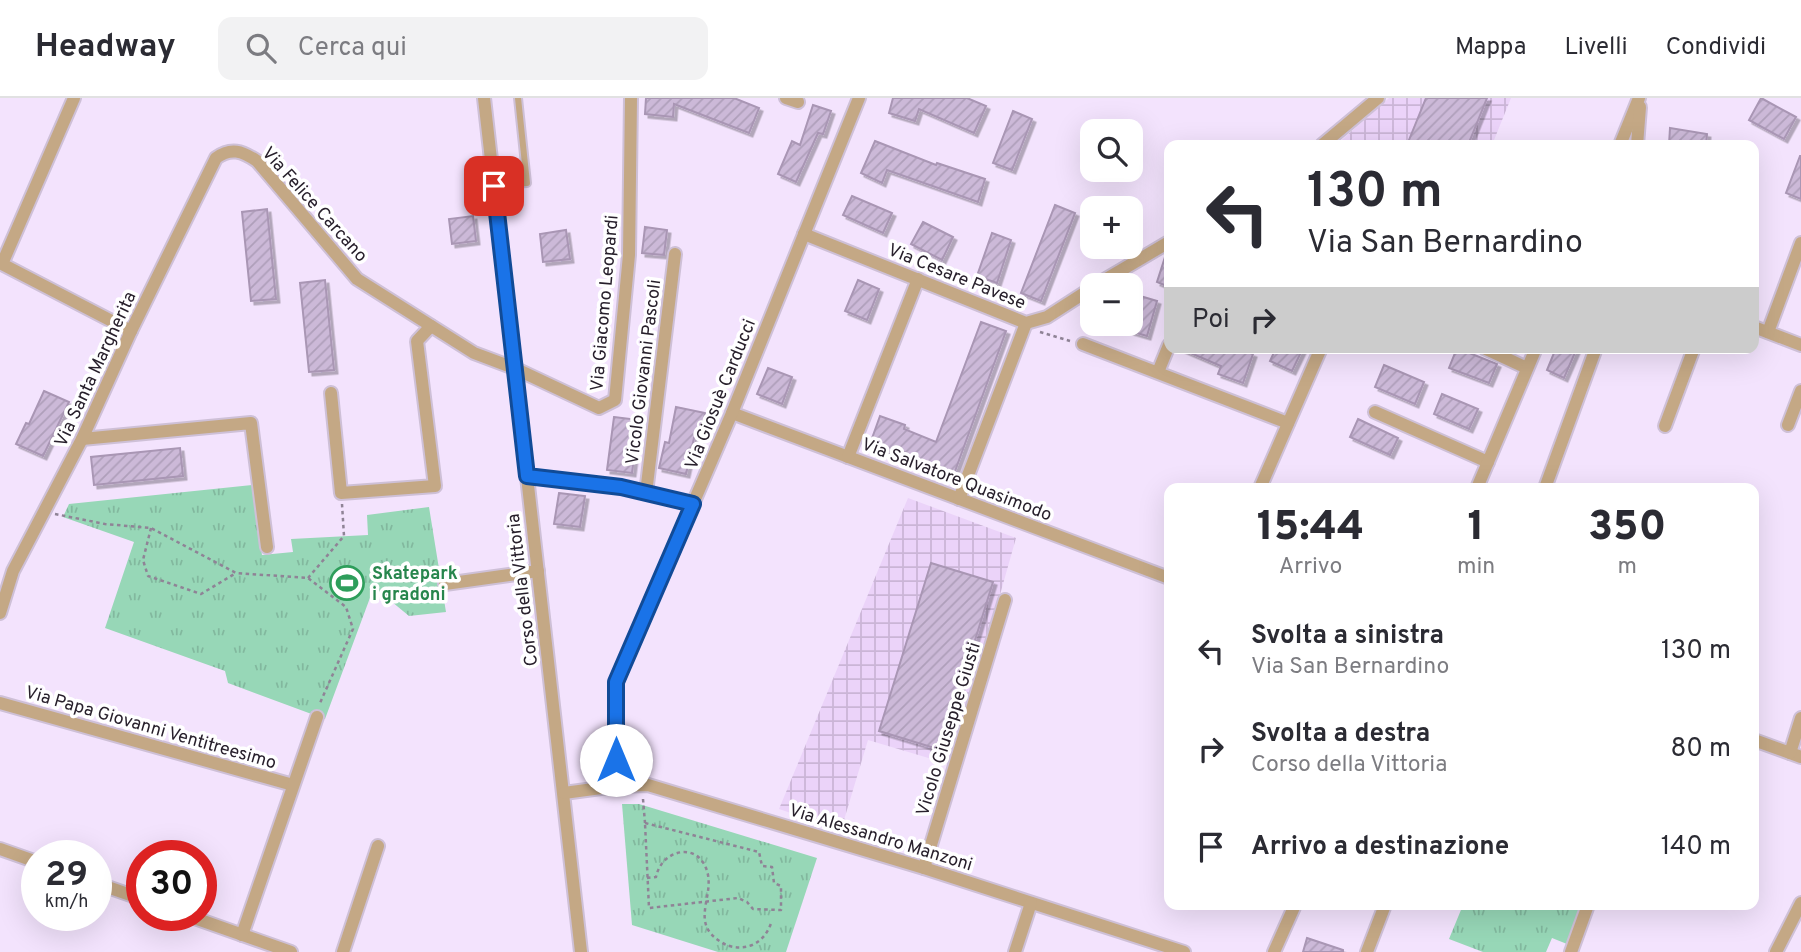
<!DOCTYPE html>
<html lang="it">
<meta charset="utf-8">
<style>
body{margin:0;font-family:Overpass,sans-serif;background:#f2f2f3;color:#2b2b33;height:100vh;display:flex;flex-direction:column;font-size:26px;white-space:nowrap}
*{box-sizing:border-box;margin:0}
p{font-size:23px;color:#7c7c81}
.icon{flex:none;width:38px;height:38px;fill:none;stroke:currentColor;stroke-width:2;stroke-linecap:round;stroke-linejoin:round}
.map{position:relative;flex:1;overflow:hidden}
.side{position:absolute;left:1164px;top:385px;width:595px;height:427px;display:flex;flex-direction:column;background:#fff;border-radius:14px;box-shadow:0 7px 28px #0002}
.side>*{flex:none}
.top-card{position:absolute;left:1164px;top:42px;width:595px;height:214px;border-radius:14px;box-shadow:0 7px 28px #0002;background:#fff;color:#2b2b33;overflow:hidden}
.controls{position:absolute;left:1080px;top:21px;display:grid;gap:14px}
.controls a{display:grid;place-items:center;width:63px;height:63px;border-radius:14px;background:#fff;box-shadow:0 7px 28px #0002;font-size:35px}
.speed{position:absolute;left:21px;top:742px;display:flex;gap:14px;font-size:35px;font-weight:700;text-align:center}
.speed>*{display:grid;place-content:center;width:91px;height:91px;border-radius:50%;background:#fff;box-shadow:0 7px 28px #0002;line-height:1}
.speed small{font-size:18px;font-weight:400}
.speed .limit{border:10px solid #d22;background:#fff;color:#111}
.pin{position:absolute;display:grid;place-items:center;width:60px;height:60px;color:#fff;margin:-30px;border-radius:14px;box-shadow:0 4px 10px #0006}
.me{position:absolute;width:77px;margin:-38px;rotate:0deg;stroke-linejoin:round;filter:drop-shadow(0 0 5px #0008)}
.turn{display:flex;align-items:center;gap:24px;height:147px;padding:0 28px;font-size:32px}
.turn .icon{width:91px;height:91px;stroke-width:2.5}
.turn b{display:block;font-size:49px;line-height:60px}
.then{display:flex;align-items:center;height:66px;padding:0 28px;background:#0003;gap:14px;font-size:26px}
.eta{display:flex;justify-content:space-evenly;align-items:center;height:119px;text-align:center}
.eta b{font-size:42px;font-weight:800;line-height:49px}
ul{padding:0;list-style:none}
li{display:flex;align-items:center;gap:21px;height:98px;padding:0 28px}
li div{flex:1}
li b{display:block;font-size:26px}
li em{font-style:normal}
header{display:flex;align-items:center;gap:42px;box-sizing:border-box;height:98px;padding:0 35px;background:#fff;border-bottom:2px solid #e1e1e2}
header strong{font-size:33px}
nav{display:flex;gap:38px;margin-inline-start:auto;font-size:24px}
.search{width:490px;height:63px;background:#f2f2f3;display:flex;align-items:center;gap:18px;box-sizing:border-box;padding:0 24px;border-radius:14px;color:#7c7c81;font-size:26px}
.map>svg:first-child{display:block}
.industrial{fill:url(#industrial-grid)}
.park{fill:url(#park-tufts)}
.building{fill:url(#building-hatch);stroke:#a996b4;stroke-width:2;filter:url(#shadow)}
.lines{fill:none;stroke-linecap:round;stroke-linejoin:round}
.service-casing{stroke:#cec0d7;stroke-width:10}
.minor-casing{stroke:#cec0d7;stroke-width:16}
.path{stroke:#8f8396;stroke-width:2.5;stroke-dasharray:3.5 3.5;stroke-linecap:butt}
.service{stroke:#c4a885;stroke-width:6}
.minor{stroke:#c4a885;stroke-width:12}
.route-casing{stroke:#114b97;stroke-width:18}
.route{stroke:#1a73e8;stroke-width:12}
.labels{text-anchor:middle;stroke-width:7;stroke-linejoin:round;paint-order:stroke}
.street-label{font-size:18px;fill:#28202c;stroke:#fff}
.leisure-label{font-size:18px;font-weight:bold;fill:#27864d;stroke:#fff;text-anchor:start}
</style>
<header>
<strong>Headway</strong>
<div class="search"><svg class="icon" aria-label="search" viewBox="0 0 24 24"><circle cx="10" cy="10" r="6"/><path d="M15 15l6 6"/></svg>Cerca qui</div>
<nav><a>Mappa</a><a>Livelli</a><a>Condividi</a></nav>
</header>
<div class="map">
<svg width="1801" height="854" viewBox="0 0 1801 854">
<defs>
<pattern id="industrial-grid" width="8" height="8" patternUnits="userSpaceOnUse" patternTransform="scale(1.75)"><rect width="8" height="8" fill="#ebd3f9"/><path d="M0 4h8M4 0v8" fill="none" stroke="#cab5d6"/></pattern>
<pattern id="park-tufts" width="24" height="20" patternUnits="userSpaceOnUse" patternTransform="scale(1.75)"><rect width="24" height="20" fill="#97d7b7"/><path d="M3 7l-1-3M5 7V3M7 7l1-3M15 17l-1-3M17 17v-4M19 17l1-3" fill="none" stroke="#82b89e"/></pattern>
<pattern id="building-hatch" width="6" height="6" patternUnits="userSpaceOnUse" patternTransform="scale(1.75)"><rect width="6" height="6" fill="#ccb9d8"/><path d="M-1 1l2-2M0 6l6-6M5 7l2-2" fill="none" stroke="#af9fba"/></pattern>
<filter id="shadow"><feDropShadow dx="3.5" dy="3.5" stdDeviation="0" flood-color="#0004"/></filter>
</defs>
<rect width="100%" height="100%" fill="#f3e3fd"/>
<g class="industrial">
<polygon points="1389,0 1511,0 1492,47 1336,47"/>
<polygon points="908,400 1016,440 952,667 868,642 841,732 779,711"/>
</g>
<g class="park">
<polygon points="252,387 262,457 293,454 291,441 368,437 367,417 429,409 446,514 409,518 374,489 325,621 228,585 225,573 105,530 134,444 63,419 69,406"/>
<polygon points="622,706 639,706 817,760 786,854 718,854 632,827"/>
<polygon points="1463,807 1583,807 1567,846 1552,840 1546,854 1483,854 1449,841"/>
</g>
<g class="building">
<polygon points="646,0 734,0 759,10 749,35 674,6 673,19 645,16"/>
<polygon points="893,0 967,0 986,8 974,35 919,11 915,23 889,15"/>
<polygon points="1426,0 1487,0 1468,47 1407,47"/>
<polygon points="1761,0 1796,19 1784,41 1749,22"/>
<polygon points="813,7 831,13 823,36 818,35 796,84 778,76 792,43 800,47"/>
<polygon points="1013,13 1032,21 1012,72 993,65"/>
<polygon points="1670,30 1707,36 1706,47 1669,47"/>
<polygon points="875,43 936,67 937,65 985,81 978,104 887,72 882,85 861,75"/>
<polygon points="1800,58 1801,58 1801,101 1786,95"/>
<polygon points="852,98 892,115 883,135 843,117"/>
<polygon points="1055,107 1075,115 1041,203 1021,195"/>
<polygon points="267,111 276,201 251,203 242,114"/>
<polygon points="473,118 476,143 452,146 449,121"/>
<polygon points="923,124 953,139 942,162 911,146"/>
<polygon points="645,129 667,132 664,157 642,155"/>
<polygon points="566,132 570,161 543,164 540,136"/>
<polygon points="992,135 1011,142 997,185 977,178"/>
<polygon points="1169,154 1169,189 1157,184 1166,156"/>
<polygon points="325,182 334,272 309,274 300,185"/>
<polygon points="858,182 879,191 867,222 845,213"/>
<polygon points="1130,195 1157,203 1147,238 1130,233"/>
<polygon points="981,224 1006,233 954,376 897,351 895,355 870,346 880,318 905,327 904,331 936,344"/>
<polygon points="1179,250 1234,250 1253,256 1243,285 1218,276 1221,268"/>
<polygon points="1276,250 1303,250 1292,273 1270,263"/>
<polygon points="1457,250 1497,266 1489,285 1449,270"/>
<polygon points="1556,250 1577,250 1564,280 1547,272"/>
<polygon points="1384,267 1424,284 1415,306 1375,289"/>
<polygon points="768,270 792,279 782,306 757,296"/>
<polygon points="44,293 69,304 43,358 16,346 26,325 29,326"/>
<polygon points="1442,296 1478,311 1469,331 1434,316"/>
<polygon points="676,309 705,315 700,341 694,340 686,376 659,370 665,344 669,345"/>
<polygon points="614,319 639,322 632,375 607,372"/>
<polygon points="1358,321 1398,340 1390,357 1350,339"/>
<polygon points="180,350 183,378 94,387 91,359"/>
<polygon points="559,395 585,398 580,429 554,426"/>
<polygon points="931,465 993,484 941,652 879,633"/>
<polygon points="1307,840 1343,852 1343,854 1303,854"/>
</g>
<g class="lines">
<g class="service-casing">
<polyline id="service" points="494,87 527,85 518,0"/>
</g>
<g class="minor-casing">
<g id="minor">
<polyline points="74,0 2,166 131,233"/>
<polyline points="484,0 581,854"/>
<polyline points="786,0 798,4"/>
<polyline points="1322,47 1378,0"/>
<polyline points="1620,47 1639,0"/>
<polyline points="1637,47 1640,9"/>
<polyline points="804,136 1026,225 1047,219 1092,190"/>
<polyline points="1096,187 1169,144"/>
<polyline points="1754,229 1801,247"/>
<polyline points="1768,234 1801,145"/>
<polyline points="1083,246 1288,325"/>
<polyline points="1484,250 1527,270"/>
<polyline points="1158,274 1169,247"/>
<polyline points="331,295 341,395 435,388 417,243 431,228"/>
<polyline points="1375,314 1488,364"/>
<polyline points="732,315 1169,480"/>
<polyline points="1788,327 1801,293"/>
<polyline points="1665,328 1694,250"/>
<polyline points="82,341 251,325 267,449"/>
<polyline points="848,359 918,181"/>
<polyline points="527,378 621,389 693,406"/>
<polyline points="1260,390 1321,250"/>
<polyline points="1477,390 1536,250"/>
<polyline points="1545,390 1596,250"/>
<polyline points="646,395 675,156"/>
<polyline points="959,401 1026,225"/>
<polyline points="445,486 538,473"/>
<path d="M0 515 13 473 82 341 131 233 216 60C231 49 242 53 257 63L357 181 474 255 514 270 599 310 615 302 629 157 631 0"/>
<polyline points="0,605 293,687"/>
<polyline points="1754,642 1801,659"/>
<polyline points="1790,655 1801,620"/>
<polyline points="616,688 616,585 732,315 859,0"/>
<polyline points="564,695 616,688 648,687 924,770 1184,854"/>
<polyline points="0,751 37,764"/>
<polyline points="924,770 1005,502"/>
<polyline points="96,785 142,801"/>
<polyline points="186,817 291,854"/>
<polyline points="242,837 317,619"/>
<polyline points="343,854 378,748"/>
<polyline points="1015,854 1031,805"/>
<polyline points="1274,854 1295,807"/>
<polyline points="1367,854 1385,807"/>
<polyline points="1571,854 1588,807"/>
<polyline points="1776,854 1801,805"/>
</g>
</g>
<g class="path">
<polyline points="1040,234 1070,243"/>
<polyline points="55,416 105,426 151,430 236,475 308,480 346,509 353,531 320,605"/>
<polyline points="151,430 143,462 148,478 201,496 236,475"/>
<polyline points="308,480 344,438 342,406"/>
<polyline points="643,701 645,725"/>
<polygon points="645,725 759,754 762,768 772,769 774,785 781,788 781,812 753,811 747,804 738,800 649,810"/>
<path d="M647 780 656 779C661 753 695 743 706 770 717 797 688 824 721 844 730 850 742 851 752 847 763 842 768 834 772 823"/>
</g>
<use href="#service" class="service"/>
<use href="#minor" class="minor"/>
</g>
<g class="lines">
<g class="route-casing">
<polyline id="route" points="494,88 527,378 621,389 693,406 616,584 616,662"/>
</g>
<use href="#route" class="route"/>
</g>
<defs>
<g id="stadium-ring" transform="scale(1.75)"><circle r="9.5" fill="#fff" stroke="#2e9e5b" stroke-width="1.5"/><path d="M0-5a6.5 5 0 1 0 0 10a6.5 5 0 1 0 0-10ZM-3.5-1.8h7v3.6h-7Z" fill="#2e9e5b"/></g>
</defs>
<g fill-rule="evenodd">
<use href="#stadium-ring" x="347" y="485"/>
</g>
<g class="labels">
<g class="street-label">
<text transform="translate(315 106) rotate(48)" y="6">Via Felice Carcano</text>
<text transform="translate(957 178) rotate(22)" y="6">Via Cesare Pavese</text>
<text transform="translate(604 205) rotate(-85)" y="6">Via Giacomo Leopardi</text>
<text transform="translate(95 271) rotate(-65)" y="6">Via Santa Margherita</text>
<text transform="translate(643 274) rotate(-83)" y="6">Vicolo Giovanni Pascoli</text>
<text transform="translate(720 296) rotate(-68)" y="6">Via Giosuè Carducci</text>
<text transform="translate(957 381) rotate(21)" y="6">Via Salvatore Quasimodo</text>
<text transform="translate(522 492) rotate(-97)" y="6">Corso della Vittoria</text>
<text transform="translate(151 629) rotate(16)" y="6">Via Papa Giovanni Ventitreesimo</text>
<text transform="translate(948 631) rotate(-73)" y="6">Vicolo Giuseppe Giusti</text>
<text transform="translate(881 739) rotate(17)" y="6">Via Alessandro Manzoni</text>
</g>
<g class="leisure-label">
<text x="372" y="481">Skatepark<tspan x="372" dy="21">i gradoni</tspan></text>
</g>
</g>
</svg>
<div class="controls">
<a><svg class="icon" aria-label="search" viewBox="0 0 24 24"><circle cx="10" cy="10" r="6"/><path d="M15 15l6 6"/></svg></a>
<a>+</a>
<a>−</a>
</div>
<div class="speed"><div>29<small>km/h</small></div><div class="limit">30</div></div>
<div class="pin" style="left:494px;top:88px;background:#d93025"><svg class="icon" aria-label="arrive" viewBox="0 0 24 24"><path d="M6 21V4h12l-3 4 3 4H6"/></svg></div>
<svg class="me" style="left:616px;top:662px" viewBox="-20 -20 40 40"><circle r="19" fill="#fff"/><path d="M0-13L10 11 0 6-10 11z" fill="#1a73e8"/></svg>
<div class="top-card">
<div class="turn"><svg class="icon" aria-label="left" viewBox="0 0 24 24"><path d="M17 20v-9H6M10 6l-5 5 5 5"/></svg><div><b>130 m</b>Via San Bernardino</div></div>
<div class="then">Poi<svg class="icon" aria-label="right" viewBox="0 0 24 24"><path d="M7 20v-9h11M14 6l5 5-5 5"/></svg></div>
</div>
<section class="side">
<div class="eta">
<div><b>15:44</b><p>Arrivo</p></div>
<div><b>1</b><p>min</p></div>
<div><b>350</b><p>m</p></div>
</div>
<ul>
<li><svg class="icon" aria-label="left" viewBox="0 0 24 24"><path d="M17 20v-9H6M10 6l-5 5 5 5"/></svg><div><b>Svolta a sinistra</b><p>Via San Bernardino</p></div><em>130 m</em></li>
<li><svg class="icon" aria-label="right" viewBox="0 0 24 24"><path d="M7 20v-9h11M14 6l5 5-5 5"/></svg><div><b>Svolta a destra</b><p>Corso della Vittoria</p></div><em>80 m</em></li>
<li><svg class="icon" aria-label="arrive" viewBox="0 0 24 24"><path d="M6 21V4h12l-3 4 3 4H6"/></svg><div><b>Arrivo a destinazione</b></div><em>140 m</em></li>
</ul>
</section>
</div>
